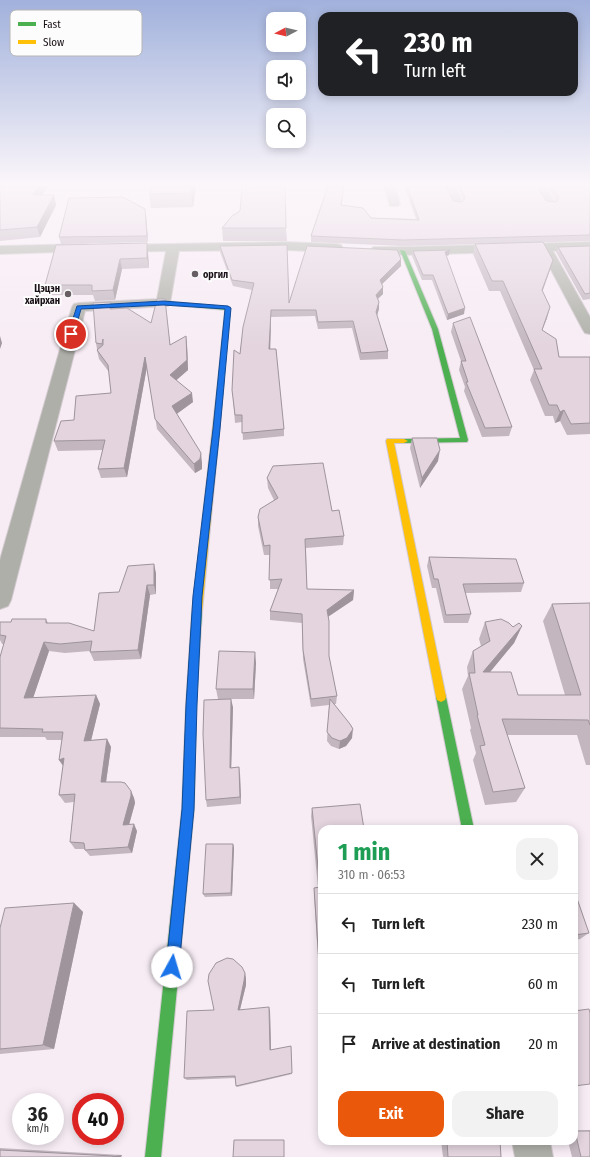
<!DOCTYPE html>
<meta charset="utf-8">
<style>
body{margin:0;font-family:"Fira Sans Condensed",sans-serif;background:#f2f2f2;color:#222;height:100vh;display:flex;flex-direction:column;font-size:15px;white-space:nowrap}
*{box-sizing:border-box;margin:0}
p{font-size:13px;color:#767676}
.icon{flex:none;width:22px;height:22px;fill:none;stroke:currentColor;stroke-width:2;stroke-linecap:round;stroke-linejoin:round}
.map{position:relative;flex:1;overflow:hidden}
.side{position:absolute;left:318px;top:825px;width:260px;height:320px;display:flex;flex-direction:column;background:#fff;border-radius:12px;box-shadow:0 2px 10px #0003}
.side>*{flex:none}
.top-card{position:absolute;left:318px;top:12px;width:260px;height:84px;border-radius:12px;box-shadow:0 2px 10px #0003;background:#202124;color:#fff;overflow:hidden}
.needle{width:26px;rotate:263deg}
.controls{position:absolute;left:266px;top:12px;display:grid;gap:8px}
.controls a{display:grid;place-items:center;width:40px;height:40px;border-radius:8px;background:#fff;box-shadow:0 2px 10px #0003;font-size:20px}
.speed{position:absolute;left:12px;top:1093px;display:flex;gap:8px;font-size:20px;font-weight:700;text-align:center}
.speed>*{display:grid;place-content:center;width:52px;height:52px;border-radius:50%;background:#fff;box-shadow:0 2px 10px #0003;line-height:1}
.speed small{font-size:10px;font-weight:400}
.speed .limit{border:6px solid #d22;background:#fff;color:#111}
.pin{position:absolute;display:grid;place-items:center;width:34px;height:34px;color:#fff;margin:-17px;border:2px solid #fff;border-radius:50%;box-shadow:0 1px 4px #0007}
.me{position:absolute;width:44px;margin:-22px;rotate:6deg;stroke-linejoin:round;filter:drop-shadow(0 0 3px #0008)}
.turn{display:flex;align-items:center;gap:14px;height:84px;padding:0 20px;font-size:18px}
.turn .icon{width:52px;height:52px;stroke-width:2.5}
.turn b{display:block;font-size:28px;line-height:34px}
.round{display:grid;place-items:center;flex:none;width:42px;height:42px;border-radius:12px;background:#f2f2f2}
.overview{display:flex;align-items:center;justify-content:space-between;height:68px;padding:0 20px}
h1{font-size:24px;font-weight:700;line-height:30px;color:#1e9e55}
.primary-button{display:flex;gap:8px;margin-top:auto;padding:8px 20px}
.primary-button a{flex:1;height:46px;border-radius:12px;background:#ea580c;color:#fff;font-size:16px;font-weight:700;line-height:46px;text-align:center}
.primary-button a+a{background:#f2f2f2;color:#222}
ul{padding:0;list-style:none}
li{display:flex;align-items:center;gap:12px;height:60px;padding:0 20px;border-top:1px solid #e0e0e0}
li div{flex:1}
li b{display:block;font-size:15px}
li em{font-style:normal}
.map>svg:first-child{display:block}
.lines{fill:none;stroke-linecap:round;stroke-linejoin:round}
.street-casing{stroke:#d3cad0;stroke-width:2}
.fast-casing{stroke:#d3cad0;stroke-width:2}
.slow-casing{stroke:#d3cad0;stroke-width:2}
.street{fill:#aeafa8;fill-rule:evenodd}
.fast{fill:#4caf50;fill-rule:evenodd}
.slow{fill:#ffc107;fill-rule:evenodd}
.wall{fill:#c3b6bf}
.shaded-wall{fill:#9f949b}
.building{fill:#e3d4de;stroke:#9f949b}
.route{fill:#1a73e8;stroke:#114b97}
.poi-dot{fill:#675e64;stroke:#fcfcfc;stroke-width:1.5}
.labels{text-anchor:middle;stroke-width:4;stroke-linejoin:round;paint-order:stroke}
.far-poi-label{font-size:10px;font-weight:bold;fill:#191117;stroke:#fcfcfc;text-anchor:start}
.key{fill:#fcfcfc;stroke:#b8b6b7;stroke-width:1}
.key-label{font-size:11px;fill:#191117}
</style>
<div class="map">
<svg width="590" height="1157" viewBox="0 0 590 1157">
<rect width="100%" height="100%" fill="#f7ecf4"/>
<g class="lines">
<g class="street-casing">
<g id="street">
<polygon points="384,186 395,186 400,204 398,206 390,206"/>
<polygon points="444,186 455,186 463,204 461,206 453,206"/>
<polygon points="534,186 545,186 556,204 554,206 546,206"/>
<polygon points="284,242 337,244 341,245 343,248 341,251 337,252 284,250 179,251 170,303 168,306 85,311 11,600 8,606 0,609 0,560 72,307 74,304 79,303 157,299 166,251 117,252 113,251 111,248 113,245"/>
<polygon points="590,242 590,250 553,251 590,317 590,334 585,333 583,330 541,251 402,255 373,253 371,250 373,247 402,247"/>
<polygon points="85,244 89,245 91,248 89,251 0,254 0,246"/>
<polygon points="512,1141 550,1141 553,1157 515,1157"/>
</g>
</g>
<g class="fast-casing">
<g id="fast">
<polygon points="400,250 405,251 438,329 468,440 467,442 404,443 400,441 404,439 460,438 432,329"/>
<polygon points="163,301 230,307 223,382 221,383 218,381 225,310 161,304 161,302"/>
<polygon points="197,608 200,609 202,612 196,705 194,809 161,1157 145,1157 182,809 186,705 192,612 194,609"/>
<polygon points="441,692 445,694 446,697 474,829 462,829 436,697 437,694"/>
</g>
</g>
<g class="slow-casing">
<g id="slow">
<polygon points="221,379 224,381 202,612 200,615 194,615 192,612 218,381"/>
<polygon points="387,439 404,439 408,441 404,443 394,443 446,697 445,700 441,702 437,700 436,697 386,441"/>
</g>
</g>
<use href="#street" class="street"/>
<use href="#fast" class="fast"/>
<use href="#slow" class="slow"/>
</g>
<g class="wall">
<polygon points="0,186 42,195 54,195 56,205 40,237 0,241"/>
<polygon points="151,186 196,186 193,207 151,208 149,194"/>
<polygon points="326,186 344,186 342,205 371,218 416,219 404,186 446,186 453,201 462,202 463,201 457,186 537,186 546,201 556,202 556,201 547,186 590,186 590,241 402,246 311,242 311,236 326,190"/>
<polygon points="146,215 148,242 61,244 59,237"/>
<polygon points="222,228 286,228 287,241 223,241"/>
<polygon points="147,243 148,253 149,268 122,269 115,300 95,301 93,295 48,295 45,285"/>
<polygon points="475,244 553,260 542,291 547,318 542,330 559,357 590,357 590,434 567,435 560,421 555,423 553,416 545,416 530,380 534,370 500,291 489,291 473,254"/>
<polygon points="220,246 289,303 401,259 401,266 382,284 383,287 383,294 378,299 379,302 379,309 377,314 388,351 388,359 360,360 352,328 318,329 315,316 271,317 270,349 284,429 284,436 243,440 242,422 235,423 233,397 252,290 233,286 220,252"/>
<polygon points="590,246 590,299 583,300 556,252 558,247"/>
<polygon points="450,250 449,255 446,256 464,314 447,320 432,280 422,280 412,256 413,251"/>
<polygon points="111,302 112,309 151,323 166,308 170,345 186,336 187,345 188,370 176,380 193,402 176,414 202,463 202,469 195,473 157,429 147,367 127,477 101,478 98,469 103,450 58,451 54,441 74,420 111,393 109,372 99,359 97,350 97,349 96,343"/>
<polygon points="453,323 512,427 509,436 482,437 464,391 465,387 459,370 461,361 451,332"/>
<polygon points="412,438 438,461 420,488 410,448"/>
<polygon points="267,478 332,511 344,536 343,545 306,548 307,589 354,590 353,600 328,617 329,656 337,696 336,704 334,704 352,738 346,746 339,749 331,746 327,741 329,705 311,707 303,659 302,623 270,620 270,611 278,589 270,589 270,555 264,555 258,526 258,517 274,500 268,488"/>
<polygon points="429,557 524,583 521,592 465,593 471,614 468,623 444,623 436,588 432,588 427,566"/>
<polygon points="156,573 156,594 150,595 141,659 94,661 90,652 90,651 65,653 49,651 33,698 96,695 100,704 91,740 107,739 111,747 106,782 131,791 134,798 135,803 129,825 137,831 132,853 90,856 84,849 75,849 70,842 74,802 65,803 59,795 63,766 59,760 62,740 47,740 45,737 0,737 0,657 4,644 2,644 0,640 0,622 11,622 46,619 48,623 94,631 119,592"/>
<polygon points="590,603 590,765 586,765 577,735 507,735 525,788 516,802 485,805 473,760 476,753 470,730 471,728 462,689 468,676 467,667 473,651 481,646 479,639 485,622 513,627 522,626 514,643 490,672 518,695 565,695 543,621 552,604"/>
<polygon points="256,663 254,699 218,699 216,689"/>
<polygon points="233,707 231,768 240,774 241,804 207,807 206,800"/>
<polygon points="312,808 322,829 322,1022 314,894 314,888 318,887 311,816"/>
<polygon points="233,844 234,848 232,896 205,897 203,894"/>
<polygon points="574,890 589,933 580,939 574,940"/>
<polygon points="74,903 83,912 54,1049 0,1054 0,928"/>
<polygon points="246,978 246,985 240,1010 270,1011 271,1050 291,1046 292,1074 237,1087 236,1086 235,1078 187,1080 184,1078 214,1010"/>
<polygon points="590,1130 590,1157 572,1157 568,1141 574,1141 574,1131"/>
<polygon points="441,1141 500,1141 501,1157 443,1157"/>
<polygon points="0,1148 122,1155 121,1157 0,1157"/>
</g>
<g class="shaded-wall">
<polygon points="39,186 48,186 36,205 33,195"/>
<polygon points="192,186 196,186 193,207 191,193"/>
<polygon points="54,195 56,205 40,237 37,227"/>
<polygon points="145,209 146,215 148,242 147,236"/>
<polygon points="147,243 148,253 149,268 147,258"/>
<polygon points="450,250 449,255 444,257 445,252"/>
<polygon points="120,259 122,269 115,300 113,290"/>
<polygon points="401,259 401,266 379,287 380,280"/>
<polygon points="553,260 550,270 539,301 542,290"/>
<polygon points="383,287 383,294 375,301 376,295"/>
<polygon points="111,302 113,311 110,309"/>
<polygon points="379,302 379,309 376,319 376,312"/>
<polygon points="550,307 547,318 538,341 542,330"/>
<polygon points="465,308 464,314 447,320 448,314"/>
<polygon points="271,310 271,317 270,356 269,349"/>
<polygon points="0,336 2,343 0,349"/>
<polygon points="186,336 187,345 188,370 172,384 170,375"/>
<polygon points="145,357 147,366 127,477 124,468"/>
<polygon points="192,393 193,402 174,416 172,406"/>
<polygon points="564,410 560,421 555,423 560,412"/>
<polygon points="440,450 438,461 420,488 422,478"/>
<polygon points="201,453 202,463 202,469 195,473 194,464"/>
<polygon points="154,564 156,573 156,594 154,585"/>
<polygon points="147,585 150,595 141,659 138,650"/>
<polygon points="354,590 353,600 326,618 327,610"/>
<polygon points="522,626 514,643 476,689 483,672"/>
<polygon points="44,642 49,651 30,707 24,698"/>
<polygon points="255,652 256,663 254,699 253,689"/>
<polygon points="96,695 100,704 89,749 84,741"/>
<polygon points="231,699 233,707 231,775 230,768"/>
<polygon points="353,729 352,738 346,746 339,749 340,741"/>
<polygon points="107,739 111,747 105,789 101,782"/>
<polygon points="64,758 65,768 59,760"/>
<polygon points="239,767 240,774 241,804 240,797"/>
<polygon points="131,791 134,798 135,803 127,832 123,825"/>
<polygon points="134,824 137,831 132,853 128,847"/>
<polygon points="233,844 234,848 232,896 231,893"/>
<polygon points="74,903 83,912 54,1049 43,1045"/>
<polygon points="245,973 246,978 246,985 239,1013 238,1010"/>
<polygon points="269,1007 270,1011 271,1053 270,1050"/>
<polygon points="122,1155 121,1157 113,1157 113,1156"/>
</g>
<g class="building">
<polygon points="0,186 39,186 33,195 54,195 37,227 0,230"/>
<polygon points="151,186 192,186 191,193 149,194"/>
<polygon points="242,186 285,186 286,228 222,228 232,216 240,211"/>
<polygon points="326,186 344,186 341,205 363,208 371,218 419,220 407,186 446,186 453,201 462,202 465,198 460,186 537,186 546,201 556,202 559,198 552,186 590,186 590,235 403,240 311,236 327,189"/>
<polygon points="123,197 145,209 147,236 59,237 69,198"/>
<polygon points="543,242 553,260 542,290 550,307 542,330 556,339 559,357 590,357 590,423 571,424 564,410 560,412 557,405 549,405 534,369 542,369 503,281 492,281 475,244"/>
<polygon points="147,243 147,258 120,259 113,290 92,291 92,285 45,285 56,245"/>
<polygon points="287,245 289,303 307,246 397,250 401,259 380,280 383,287 376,295 379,302 376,312 388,351 361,353 353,321 318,322 316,310 271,310 269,349 276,349 284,429 242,433 242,415 235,415 232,390 234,350 240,354 243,327 254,283 232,280 220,246"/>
<polygon points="590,246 590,293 585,294 558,247"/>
<polygon points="450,250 445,252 465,308 448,314 433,275 423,275 413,251"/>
<polygon points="157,299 165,299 170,345 186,336 187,360 170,375 192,393 172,406 201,453 200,459 194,464 155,419 145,357 124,468 98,469 105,440 54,441 61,421 74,420 76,396 111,393 108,365 97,350 103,345 103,339 102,344 96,343 93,303 111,302 110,309 127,308 151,323"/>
<polygon points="470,317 512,427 485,428 466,382 468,382 461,361 466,361 453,323"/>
<polygon points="412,438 437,438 440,450 422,478"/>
<polygon points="323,463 332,511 339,510 344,536 305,539 307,589 354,590 327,610 329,621 329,656 337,696 311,699 303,650 302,614 270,611 282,579 269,580 270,545 264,546 258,517 260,509 278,498 267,478 273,466"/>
<polygon points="429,557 516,559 524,583 463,584 471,614 446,615 438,579 434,579"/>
<polygon points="154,564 154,585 147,585 138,650 90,652 92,641 60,644 44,642 24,698 96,695 84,741 107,739 101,782 121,782 125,783 131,791 131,796 123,825 134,824 128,847 85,850 84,843 70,842 75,794 59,795 64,758 59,760 63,732 42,732 43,729 0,728 0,657 6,636 0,635 0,622 11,622 12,619 46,619 46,623 69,623 94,631 99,593 119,592 128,566"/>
<polygon points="590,603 590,725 588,720 502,719 525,788 493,792 480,746 485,745 477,715 478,715 469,673 475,673 473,651 490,641 485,622 501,619 509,623 513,627 519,623 522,626 483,672 511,672 518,695 581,695 552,604"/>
<polygon points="219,651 255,652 253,689 216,689"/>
<polygon points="231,699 230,768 239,767 240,797 206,800 203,734 204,700"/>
<polygon points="330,699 350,724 353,729 347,738 340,741 332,738 327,732"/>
<polygon points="360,804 364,829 322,829 322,1006 314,888 320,887 312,808"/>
<polygon points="397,826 407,829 390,829"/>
<polygon points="206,844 233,844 231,893 203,894"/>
<polygon points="574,890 589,933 574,935"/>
<polygon points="74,903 43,1045 0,1049 0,928 5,908"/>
<polygon points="227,958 233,959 242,967 245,973 244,981 238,1010 269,1007 270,1050 291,1046 292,1073 236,1086 235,1076 184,1078 187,1011 214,1010 208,981 209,974 216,963"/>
<polygon points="589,1009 590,1013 590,1084 574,1086 574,1011"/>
<polygon points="575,1131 590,1131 590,1157 581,1157"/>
<polygon points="234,1140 284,1140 284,1157 233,1157"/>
<polygon points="447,1141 500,1141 501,1157 448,1157"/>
<polygon points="0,1150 113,1156 113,1157 0,1157"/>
</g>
<linearGradient id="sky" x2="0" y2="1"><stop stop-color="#a1b1dc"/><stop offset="0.53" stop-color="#fbf6fa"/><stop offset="1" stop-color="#fbf6fa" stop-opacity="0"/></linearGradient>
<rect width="590" height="348" fill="url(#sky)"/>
<polygon class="route" points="163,301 228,306 231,308 220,429 202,596 197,705 194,809 179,967 177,972 172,974 168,972 166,967 182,809 186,705 193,596 213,429 225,309 163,305 81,309 74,334 71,336 68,334 77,306"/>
<g class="poi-dot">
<circle cx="195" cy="274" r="4"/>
<circle cx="68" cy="294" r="4"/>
</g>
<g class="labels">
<g class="far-poi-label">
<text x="203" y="278">оргил</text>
<text x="60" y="292" text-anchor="end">Цэцэн<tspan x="60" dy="12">хайрхан</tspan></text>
</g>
</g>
<rect x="10" y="10" width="132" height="46" rx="6" class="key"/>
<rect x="18" y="22" width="18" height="4" fill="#4caf50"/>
<rect x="18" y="40" width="18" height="4" fill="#ffc107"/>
<g class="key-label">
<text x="43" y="28">Fast</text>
<text x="43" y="46">Slow</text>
</g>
</svg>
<div class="controls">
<a><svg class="needle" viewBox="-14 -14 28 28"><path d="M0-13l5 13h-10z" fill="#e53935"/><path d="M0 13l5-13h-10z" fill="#767676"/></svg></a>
<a><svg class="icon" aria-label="sound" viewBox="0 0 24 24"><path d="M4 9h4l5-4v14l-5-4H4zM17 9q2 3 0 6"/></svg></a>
<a><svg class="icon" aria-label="search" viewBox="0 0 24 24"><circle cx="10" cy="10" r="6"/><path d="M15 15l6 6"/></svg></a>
</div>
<div class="speed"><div>36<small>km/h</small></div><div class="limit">40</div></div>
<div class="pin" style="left:71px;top:334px;background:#d93025"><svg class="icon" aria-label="arrive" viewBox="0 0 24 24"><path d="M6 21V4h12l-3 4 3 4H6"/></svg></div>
<svg class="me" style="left:172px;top:967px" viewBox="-20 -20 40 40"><circle r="19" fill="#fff"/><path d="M0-13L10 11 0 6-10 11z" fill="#1a73e8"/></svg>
<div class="top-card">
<div class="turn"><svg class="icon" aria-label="left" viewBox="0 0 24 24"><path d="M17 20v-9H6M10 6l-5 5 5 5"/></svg><div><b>230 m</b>Turn left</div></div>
</div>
<section class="side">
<div class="overview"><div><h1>1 min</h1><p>310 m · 06:53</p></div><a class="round"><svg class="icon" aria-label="close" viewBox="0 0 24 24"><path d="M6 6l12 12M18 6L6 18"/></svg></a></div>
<ul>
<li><svg class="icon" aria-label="left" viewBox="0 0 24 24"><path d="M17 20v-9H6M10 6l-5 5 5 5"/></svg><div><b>Turn left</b></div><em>230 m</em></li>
<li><svg class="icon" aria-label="left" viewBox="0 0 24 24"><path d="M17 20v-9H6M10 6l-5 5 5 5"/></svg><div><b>Turn left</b></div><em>60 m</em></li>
<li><svg class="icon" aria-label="arrive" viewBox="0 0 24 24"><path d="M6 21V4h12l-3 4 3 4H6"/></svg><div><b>Arrive at destination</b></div><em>20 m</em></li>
</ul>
<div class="primary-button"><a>Exit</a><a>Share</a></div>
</section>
</div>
